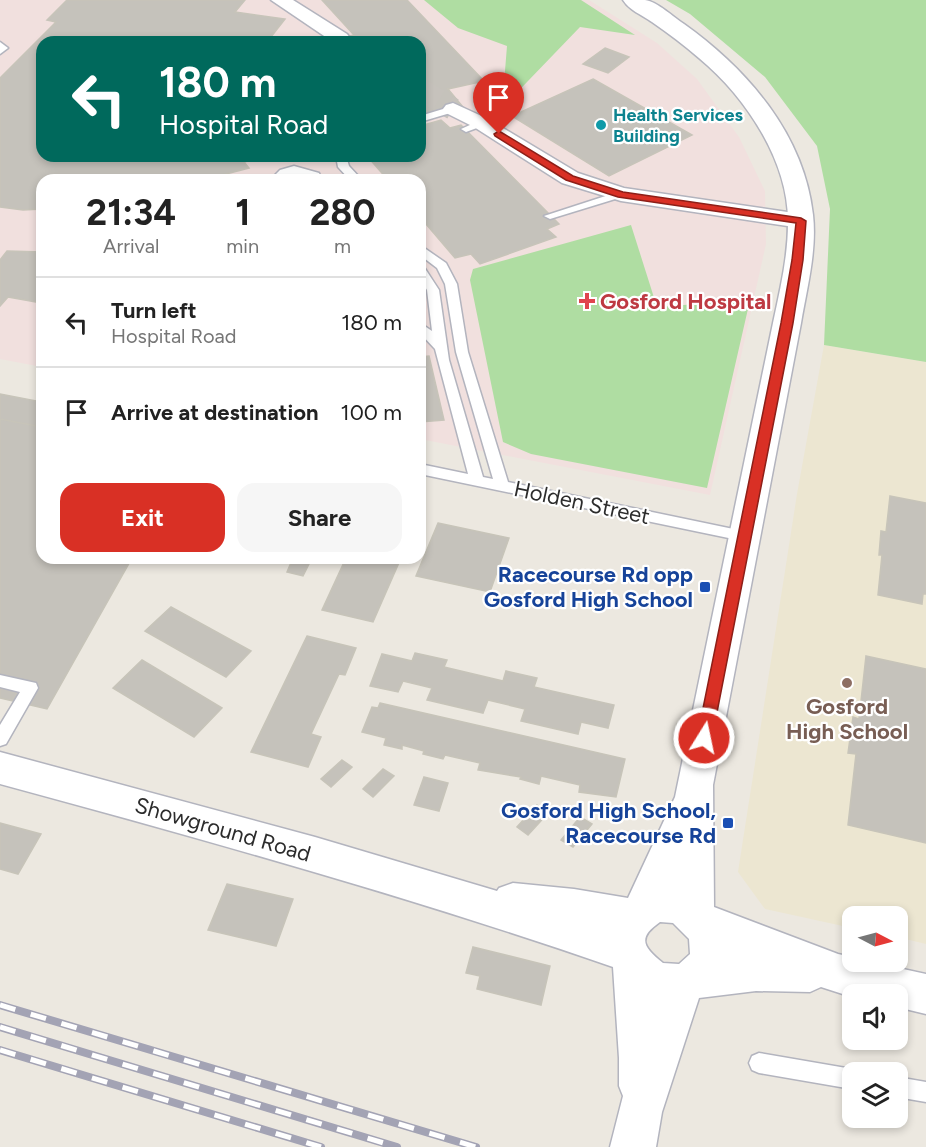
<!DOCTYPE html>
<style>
body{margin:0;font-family:Figtree,sans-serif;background:#f6f6f6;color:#222;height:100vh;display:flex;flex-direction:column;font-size:22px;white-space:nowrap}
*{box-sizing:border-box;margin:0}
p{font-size:20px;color:#767676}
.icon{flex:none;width:33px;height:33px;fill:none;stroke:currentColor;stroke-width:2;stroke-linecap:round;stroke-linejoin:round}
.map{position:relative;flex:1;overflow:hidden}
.sheet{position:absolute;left:36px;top:174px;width:390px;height:390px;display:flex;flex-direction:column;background:#fff;border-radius:18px;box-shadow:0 3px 9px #0003}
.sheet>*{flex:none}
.top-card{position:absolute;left:36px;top:36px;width:390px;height:126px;border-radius:18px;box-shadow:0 3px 9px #0003;background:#00695c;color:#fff;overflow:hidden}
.needle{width:39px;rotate:96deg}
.fabs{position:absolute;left:842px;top:906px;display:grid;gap:12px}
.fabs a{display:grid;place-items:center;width:66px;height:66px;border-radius:12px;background:#fff;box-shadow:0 3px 9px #0003;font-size:30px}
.pin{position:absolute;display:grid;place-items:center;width:51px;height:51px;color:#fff;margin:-62px -26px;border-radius:50% 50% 50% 0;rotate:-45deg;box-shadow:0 0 6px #0007}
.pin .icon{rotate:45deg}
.me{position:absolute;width:66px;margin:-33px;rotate:10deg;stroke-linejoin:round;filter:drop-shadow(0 0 4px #0008)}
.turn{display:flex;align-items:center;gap:21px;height:126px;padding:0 24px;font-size:27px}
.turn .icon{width:78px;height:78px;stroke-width:2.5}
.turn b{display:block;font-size:42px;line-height:51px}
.eta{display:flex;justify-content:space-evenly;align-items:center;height:102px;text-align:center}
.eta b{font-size:36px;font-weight:700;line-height:42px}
.cta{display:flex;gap:12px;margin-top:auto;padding:12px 24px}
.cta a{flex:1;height:69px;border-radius:18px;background:#d93025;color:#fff;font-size:24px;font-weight:700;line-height:69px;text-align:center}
.cta a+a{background:#f6f6f6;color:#222}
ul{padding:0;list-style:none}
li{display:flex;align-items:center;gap:18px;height:90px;padding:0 24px;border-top:2px solid #e0e0e0}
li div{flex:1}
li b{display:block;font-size:22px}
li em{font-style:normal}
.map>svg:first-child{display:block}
.education{fill:#ece6d1}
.medical{fill:#f1e0de;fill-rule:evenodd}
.green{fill:#afdda2}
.building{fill:#c5c2bb;stroke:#c7c4b9;stroke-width:1.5}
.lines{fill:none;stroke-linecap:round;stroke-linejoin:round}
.street-tunnel{stroke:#c6c2bc;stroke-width:22;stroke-dasharray:22 10;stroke-linecap:butt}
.lane-casing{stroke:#b3b4be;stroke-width:3}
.street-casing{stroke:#b3b4be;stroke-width:3}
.secondary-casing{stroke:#b3b4be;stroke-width:3}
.lane{fill:#fff;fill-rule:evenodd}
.street{fill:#fff;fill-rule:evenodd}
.secondary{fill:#fff;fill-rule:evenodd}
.rail-casing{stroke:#a3a3b4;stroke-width:8}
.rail{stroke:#fff;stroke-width:5;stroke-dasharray:16;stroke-linecap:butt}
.route{fill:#d93025;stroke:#8d1f18;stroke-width:1.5}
.culture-dot{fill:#0f9aa8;stroke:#fff;stroke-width:2}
.health-dot{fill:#e0444e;stroke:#fff;stroke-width:2}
.transit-dot{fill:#1a4fb4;stroke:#fff;stroke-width:2}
.education-dot{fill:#8d6e63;stroke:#fff;stroke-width:2}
.labels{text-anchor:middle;stroke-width:4.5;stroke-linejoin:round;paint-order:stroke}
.far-culture-label{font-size:18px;font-weight:bold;fill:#0d838f;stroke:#fff;text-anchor:start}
.health-label{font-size:22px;font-weight:bold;fill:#be3a42;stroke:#fff;text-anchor:start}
.street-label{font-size:22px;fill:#2c2c2c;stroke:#fff}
.transit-label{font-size:22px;font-weight:bold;fill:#164399;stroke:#fff;text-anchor:end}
.education-label{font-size:22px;font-weight:bold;fill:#785e54;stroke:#fff}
</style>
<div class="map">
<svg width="926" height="1147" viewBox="0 0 926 1147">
<rect width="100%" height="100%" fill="#ece8e0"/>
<polygon class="education" points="824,345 926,362 926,944 897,937 897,916 852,916 852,928 765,909 738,872 797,494"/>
<path class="medical" d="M0 0H589L657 43 697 79 739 137 765 191 766 244 710 495 420 439V180H42V367L0 359ZM42 42H420V156H42Z"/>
<g class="green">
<polygon points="424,0 581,0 635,35 580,27 502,108 507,46 458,28"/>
<polygon points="666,0 926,0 926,362 824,345 830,209 817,146 765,77 690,14"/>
<polygon points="631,225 657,307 750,300 707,488 531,454 503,442 470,280 473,269"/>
</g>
<g class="building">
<polygon points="67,0 245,0 235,12 285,19 267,42 42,42 42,156 268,156 244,162 249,168 203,180 42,180 42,209 23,210 0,207 0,78 56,22 47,20"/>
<polygon points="322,0 407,0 484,81 448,89 463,107 420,118 420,42 324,42 354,35"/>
<polygon points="605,48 629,57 608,73 583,64"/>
<polygon points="593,79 692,135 609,176 512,116"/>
<polygon points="441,120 450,128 461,125 559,224 547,229 556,237 480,264 471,254 455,258 420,217 420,180 388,180 367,156 420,156 420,126"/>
<polygon points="7,251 42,252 42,303 8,297 0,306 0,260"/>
<polygon points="429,356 444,420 420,422 420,357"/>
<polygon points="0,394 42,402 42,512 0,503"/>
<polygon points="0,419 42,427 42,558 132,558 47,709 0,698"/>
<polygon points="890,496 926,503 926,594 923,594 922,604 878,595 882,555 879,555 881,531 886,532"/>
<polygon points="438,523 509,538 490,592 416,576"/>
<polygon points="293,558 312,558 303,576 287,572"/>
<polygon points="346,558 401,558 373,622 322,610"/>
<polygon points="171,607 251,651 226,677 145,631"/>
<polygon points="307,636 356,648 345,675 339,674 311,734 321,737 308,767 251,752"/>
<polygon points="415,653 447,660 444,667 503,681 506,671 537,678 534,687 614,705 608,728 581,722 578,734 521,721 525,709 488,700 483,713 427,700 432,688 403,681 398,692 370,686 382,654 412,661"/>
<polygon points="866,656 926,669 926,843 848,825 856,754 848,753 853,717 859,719"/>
<polygon points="142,660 222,708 194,737 113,688"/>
<polygon points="380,703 625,759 616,797 579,792 580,785 541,776 539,784 520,779 521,777 478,770 480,763 445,755 443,759 423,754 424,751 402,745 402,749 384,745 386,738 362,732 372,707 378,708"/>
<polygon points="342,760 352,767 331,787 321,779"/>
<polygon points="383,769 394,776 373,797 363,789"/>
<polygon points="424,777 448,783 439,811 414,805"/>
<polygon points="537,805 548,813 528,835 517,827"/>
<polygon points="580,817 592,824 573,847 561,840"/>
<polygon points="0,823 41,834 18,874 0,869"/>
<polygon points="227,884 293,899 276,946 208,930"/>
<polygon points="473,947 550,966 541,1005 477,989 480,976 466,973"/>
</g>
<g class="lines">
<polyline class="street-tunnel" points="420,89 453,109"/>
<g class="lane-casing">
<g id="lane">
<polygon points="0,42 8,48 0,54"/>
<polygon points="453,106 457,107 457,111 420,122 420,116"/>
<polygon points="481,120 485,121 485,125 466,132 461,129"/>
<polygon points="336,156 346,156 349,166 362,180 350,180 338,167"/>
<path d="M294 166 319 173 322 180H310L306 175C292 171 284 180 270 180L280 170Z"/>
<polygon points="621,191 627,194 625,196 550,219 544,216"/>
<polygon points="420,245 446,263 457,284 468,352 508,482 743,531 748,532 750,536 748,540 743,541 420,474 420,464 468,474 435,349 420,333 420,323 432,331 427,290 420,279 420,266 424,267 439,290 449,360 483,477 493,479 456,352 445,284 437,268 420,255"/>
<polygon points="0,675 36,683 38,688 6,744 0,746 0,725 20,692 0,687"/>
<polygon points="759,1053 852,1069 859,1072 852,1072 852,1089 759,1073 752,1070 749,1063 752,1056"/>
<polygon points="897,1077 926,1082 926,1102 897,1097"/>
</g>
</g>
<g class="street-casing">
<g id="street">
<polygon points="271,0 293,0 347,34 350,38 347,42 333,42"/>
<polygon points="453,103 488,119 578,173 624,188 801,214 809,216 813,221 809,226 801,228 621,201 562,183 474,127 446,113 443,109 446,105"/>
</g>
</g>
<g class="secondary-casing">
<path id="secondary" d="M623 0C630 0 638 0 645 0 658 2 673 17 684 24 747 69 804 134 813 215 817 250 807 288 801 323L713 785 714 907 838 954 852 957V962H871L926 974V1014L897 1007V994H852V997L821 987 810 992 756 991 699 998 662 1112 656 1147H610L623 1096 619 1086V1058L613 967C411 897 206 840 0 784V752L315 837 497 891 499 888 513 883 574 889 628 898 675 797 773 323C780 290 788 257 788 223 789 161 745 96 699 58 684 45 668 33 652 22 642 15 629 10 623 0ZM660 922 673 923 689 939 690 954 679 964 663 963C643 947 637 938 660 922Z"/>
</g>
<use href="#lane" class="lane"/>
<use href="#street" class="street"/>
<use href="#secondary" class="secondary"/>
<g class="rail-casing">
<g id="rail">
<polyline points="0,1005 476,1147"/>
<polyline points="0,1027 397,1147"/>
<polyline points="0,1050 321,1147"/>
</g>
</g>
<use href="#rail" class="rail"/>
</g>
<polygon class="route" points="499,131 573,176 623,192 801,218 806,221 803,260 793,323 712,738 709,743 704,744 699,743 697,738 781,323 792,260 796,223 618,197 566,180 495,136 494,134"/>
<circle class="culture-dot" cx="601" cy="125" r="6"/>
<path class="health-dot" d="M584 292h6v6h6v6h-6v6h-6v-6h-6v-6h6z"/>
<g class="transit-dot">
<rect x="699" y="581" width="12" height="12" rx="3"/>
<rect x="722" y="817" width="12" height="12" rx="3"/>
</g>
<circle class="education-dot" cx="847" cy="683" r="6"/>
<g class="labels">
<g class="far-culture-label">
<text x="613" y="121">Health Services<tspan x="613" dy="21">Building</tspan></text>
</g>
<g class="health-label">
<text x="600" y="309">Gosford Hospital</text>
</g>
<g class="street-label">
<text transform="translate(582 502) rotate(12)" y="8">Holden Street</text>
<text transform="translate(223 829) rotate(16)" y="8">Showground Road</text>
</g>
<g class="transit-label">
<text x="693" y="582">Racecourse Rd opp<tspan x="693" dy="25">Gosford High School</tspan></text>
<text x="716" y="818">Gosford High School,<tspan x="716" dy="25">Racecourse Rd</tspan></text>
</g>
<g class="education-label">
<text x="847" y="714">Gosford<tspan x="847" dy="25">High School</tspan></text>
</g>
</g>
</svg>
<div class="fabs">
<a><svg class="needle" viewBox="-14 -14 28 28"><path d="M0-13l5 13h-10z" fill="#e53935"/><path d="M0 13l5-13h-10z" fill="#767676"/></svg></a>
<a><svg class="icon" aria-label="sound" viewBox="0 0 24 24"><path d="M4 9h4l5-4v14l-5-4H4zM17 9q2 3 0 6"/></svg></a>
<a><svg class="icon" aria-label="layers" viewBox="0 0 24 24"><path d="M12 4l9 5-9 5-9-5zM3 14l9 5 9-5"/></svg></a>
</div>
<div class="pin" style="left:499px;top:134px;background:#d93025"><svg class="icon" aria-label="arrive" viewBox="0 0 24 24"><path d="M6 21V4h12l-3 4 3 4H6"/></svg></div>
<svg class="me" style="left:704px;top:738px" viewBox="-20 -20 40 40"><circle r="17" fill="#d93025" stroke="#fff" stroke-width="3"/><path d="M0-11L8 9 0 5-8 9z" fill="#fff"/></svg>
<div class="top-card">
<div class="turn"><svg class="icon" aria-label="left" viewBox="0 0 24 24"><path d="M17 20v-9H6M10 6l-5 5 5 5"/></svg><div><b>180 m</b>Hospital Road</div></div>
</div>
<section class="sheet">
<div class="eta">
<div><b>21:34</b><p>Arrival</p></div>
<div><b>1</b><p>min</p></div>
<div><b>280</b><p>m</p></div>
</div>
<ul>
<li><svg class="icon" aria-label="left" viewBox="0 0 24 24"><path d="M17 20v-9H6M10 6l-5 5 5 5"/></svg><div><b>Turn left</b><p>Hospital Road</p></div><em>180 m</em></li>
<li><svg class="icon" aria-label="arrive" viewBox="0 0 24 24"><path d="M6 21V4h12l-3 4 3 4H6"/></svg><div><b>Arrive at destination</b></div><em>100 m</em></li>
</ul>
<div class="cta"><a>Exit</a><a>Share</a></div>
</section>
</div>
